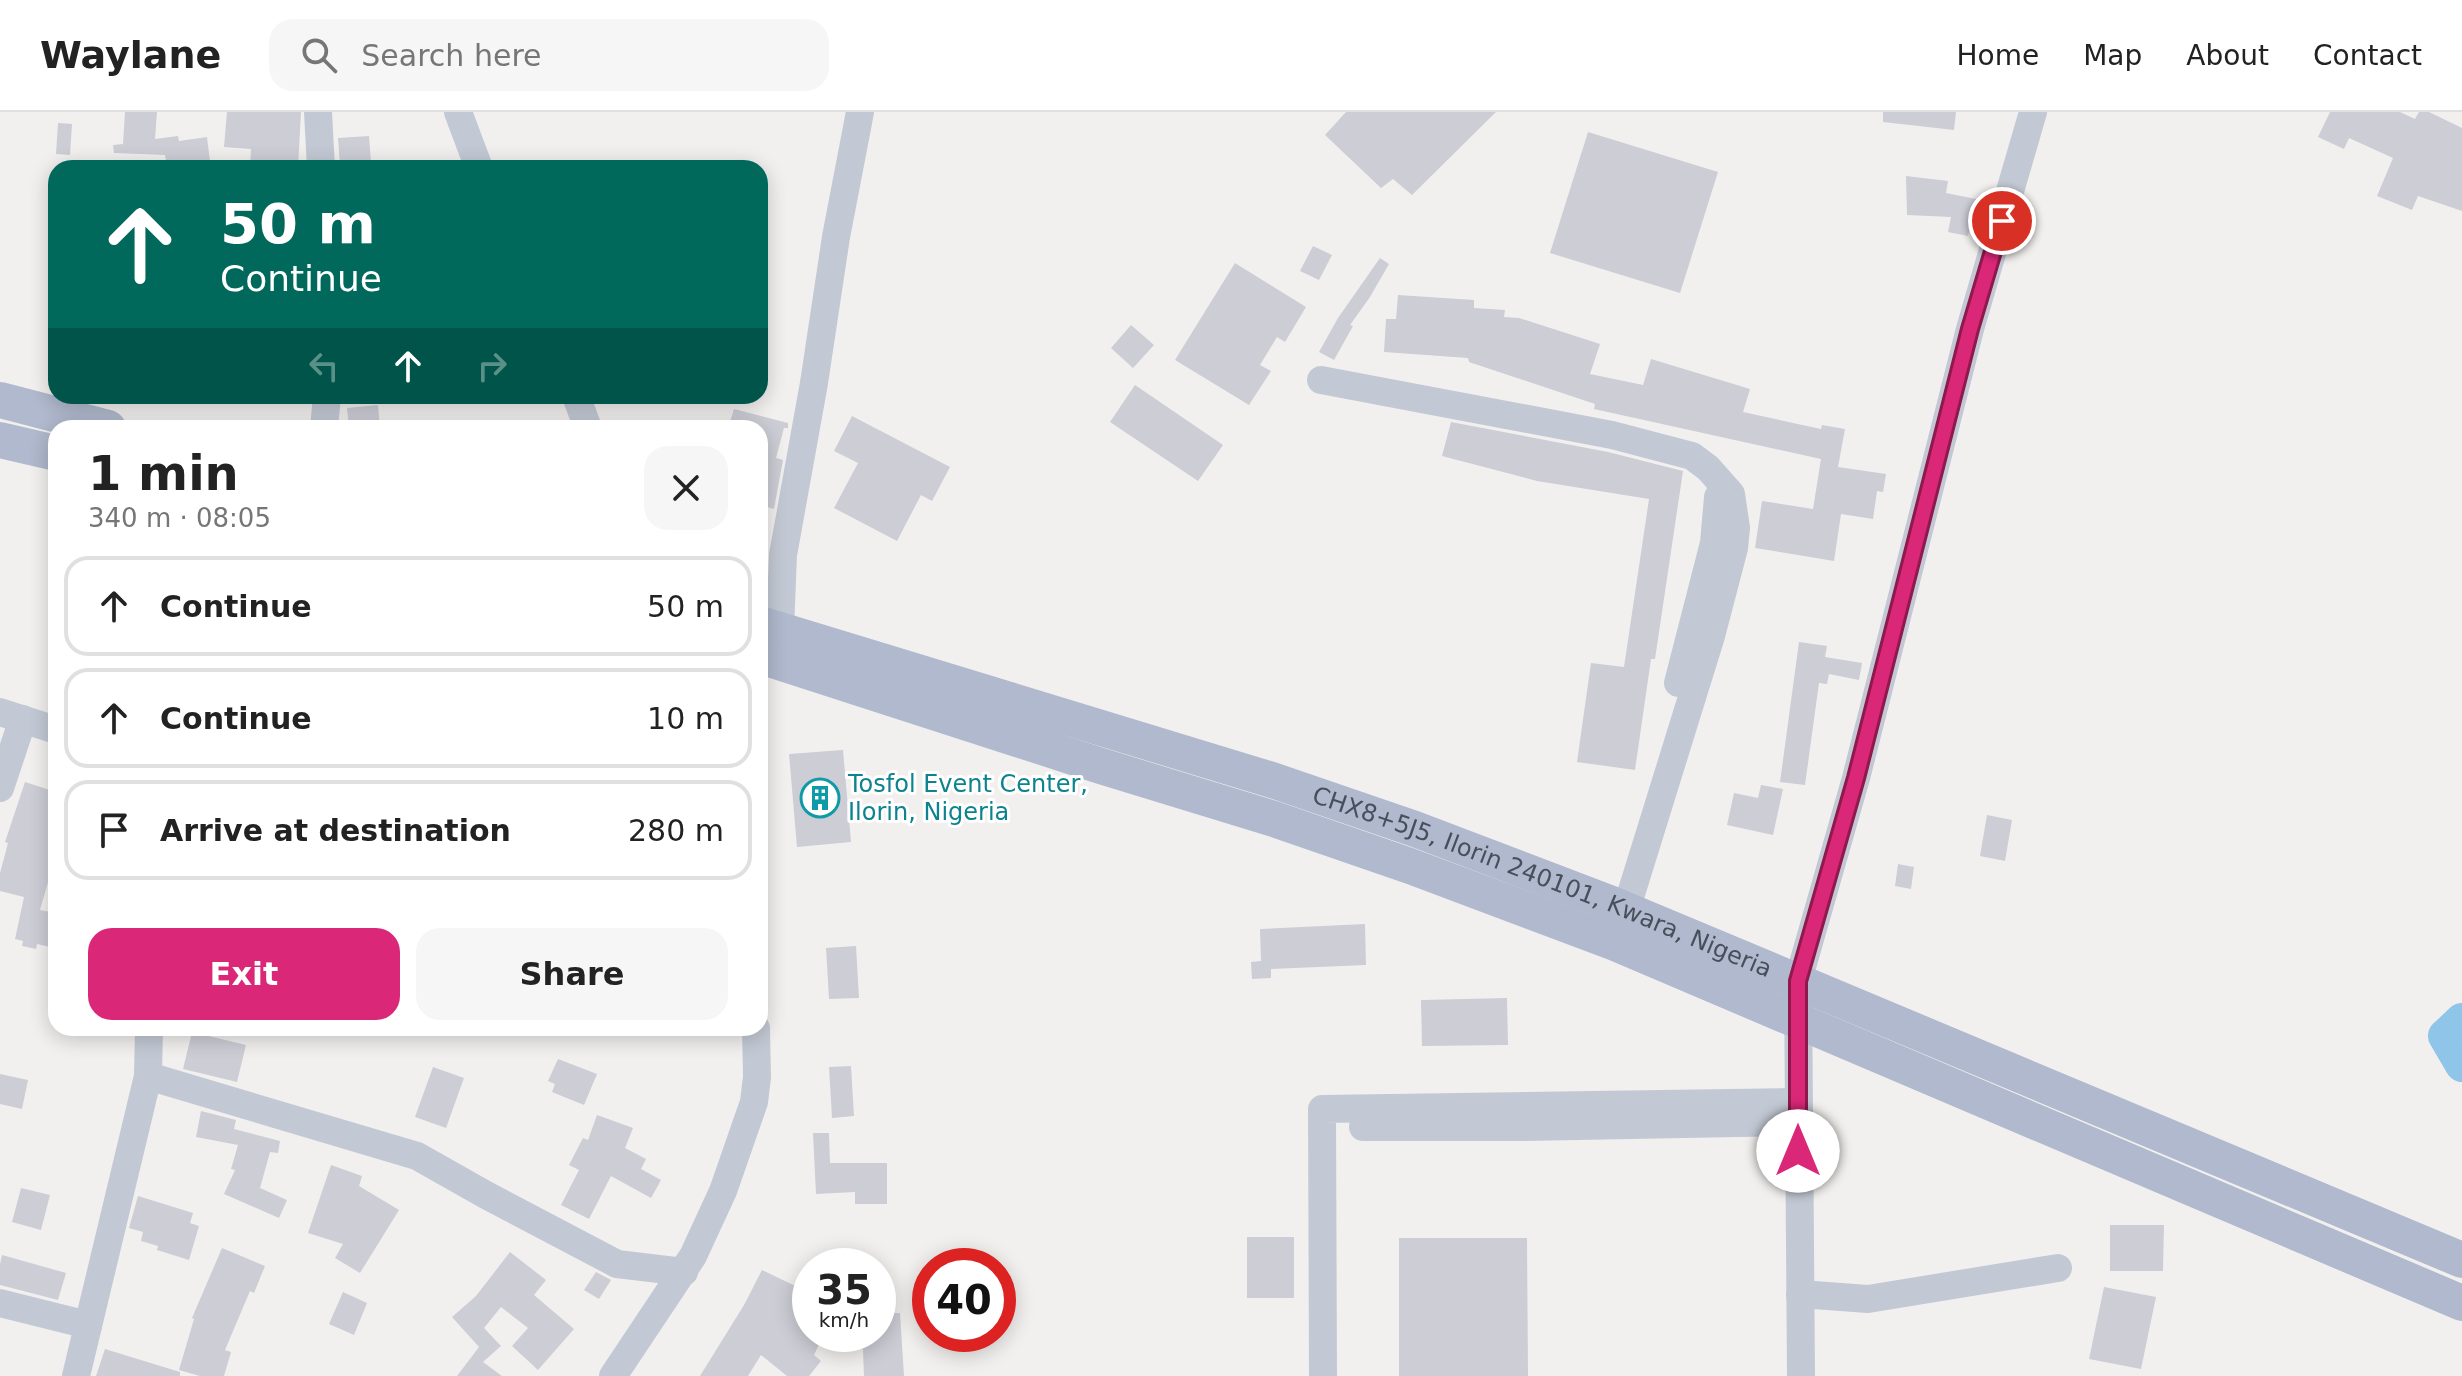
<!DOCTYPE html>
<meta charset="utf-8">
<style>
body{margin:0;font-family:"DejaVu Sans",sans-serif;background:#f6f6f6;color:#222;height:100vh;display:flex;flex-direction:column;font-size:30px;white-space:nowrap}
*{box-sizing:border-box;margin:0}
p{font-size:26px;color:#767676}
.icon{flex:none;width:44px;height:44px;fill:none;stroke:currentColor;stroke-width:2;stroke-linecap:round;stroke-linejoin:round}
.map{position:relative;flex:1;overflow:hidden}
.panel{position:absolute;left:48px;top:308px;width:720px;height:616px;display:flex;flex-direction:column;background:#fff;border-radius:24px;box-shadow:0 4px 20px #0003}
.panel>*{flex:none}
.guide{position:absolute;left:48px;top:48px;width:720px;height:244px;border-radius:24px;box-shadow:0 4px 20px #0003;background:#00695c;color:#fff;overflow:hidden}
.speed{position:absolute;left:792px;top:1136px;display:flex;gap:16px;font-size:40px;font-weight:700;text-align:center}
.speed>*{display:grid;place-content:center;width:104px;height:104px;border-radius:50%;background:#fff;box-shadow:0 4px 20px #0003;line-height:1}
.speed small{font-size:20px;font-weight:400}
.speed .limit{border:12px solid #d22;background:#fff;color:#111}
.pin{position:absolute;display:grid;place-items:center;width:68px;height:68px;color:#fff;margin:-34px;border:4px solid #fff;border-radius:50%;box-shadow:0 2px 8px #0007}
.me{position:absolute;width:88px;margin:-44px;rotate:0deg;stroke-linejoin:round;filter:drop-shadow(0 0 6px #0008)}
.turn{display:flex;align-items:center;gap:28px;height:168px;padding:0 40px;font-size:36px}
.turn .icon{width:104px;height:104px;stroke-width:2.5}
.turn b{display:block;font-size:56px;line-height:68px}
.lanes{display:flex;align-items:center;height:76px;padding:0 40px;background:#0003;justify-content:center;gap:40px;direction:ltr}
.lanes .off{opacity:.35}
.round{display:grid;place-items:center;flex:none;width:84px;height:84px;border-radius:24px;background:#f6f6f6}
.head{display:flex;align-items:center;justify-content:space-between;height:136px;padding:0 40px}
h1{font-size:48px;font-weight:600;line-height:60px}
.primary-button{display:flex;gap:16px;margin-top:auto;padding:16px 40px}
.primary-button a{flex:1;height:92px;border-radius:24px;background:#db2777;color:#fff;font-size:32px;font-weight:600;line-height:92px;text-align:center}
.primary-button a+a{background:#f6f6f6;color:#222}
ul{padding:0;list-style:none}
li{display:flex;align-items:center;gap:24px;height:100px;margin:0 16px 12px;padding:0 24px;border:4px solid #e0e0e0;border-radius:24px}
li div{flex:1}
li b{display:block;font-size:30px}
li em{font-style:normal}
header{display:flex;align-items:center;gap:48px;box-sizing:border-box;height:112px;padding:0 40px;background:#fff;border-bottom:2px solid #e0e0e0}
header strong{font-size:38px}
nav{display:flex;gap:44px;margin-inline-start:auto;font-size:28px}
.search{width:560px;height:72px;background:#f6f6f6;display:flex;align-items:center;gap:20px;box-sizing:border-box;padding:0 28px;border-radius:24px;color:#767676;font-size:30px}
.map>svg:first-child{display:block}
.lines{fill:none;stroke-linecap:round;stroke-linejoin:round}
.river{stroke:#8fc5e9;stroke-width:34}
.building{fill:#cccdd5}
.minor{stroke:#c3c9d4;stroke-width:28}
.major{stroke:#b0b9cd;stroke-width:36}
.route-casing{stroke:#8e194d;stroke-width:20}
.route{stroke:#db2777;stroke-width:14}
.labels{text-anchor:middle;stroke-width:6;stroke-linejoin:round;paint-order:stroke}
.culture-label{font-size:24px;fill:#0d838f;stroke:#fff;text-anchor:start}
.street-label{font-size:24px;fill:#484f5c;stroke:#fff}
</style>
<header>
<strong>Waylane</strong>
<div class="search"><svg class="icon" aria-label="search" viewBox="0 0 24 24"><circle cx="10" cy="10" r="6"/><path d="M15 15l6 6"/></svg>Search here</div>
<nav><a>Home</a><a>Map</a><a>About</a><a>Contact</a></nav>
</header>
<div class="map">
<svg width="2462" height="1264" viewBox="0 0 2462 1264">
<rect width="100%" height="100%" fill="#f2f0ef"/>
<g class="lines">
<polyline class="river" points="2462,908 2445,924 2462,953"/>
</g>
<g class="building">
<polygon points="125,0 157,0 155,27 178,24 179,29 207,25 210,49 167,55 165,43 114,41 113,33 123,32"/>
<polygon points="227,0 301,0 298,56 250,56 251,37 224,35"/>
<polygon points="1346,0 1496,0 1412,83 1393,67 1381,76 1325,23"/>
<polygon points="1883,0 1956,0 1954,18 1883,10"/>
<polygon points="2330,0 2400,0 2415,7 2419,0 2429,0 2462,16 2462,99 2418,84 2412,98 2377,84 2393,46 2349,26 2344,37 2318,25"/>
<polygon points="58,11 72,12 70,43 56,42"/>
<polygon points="1588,20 1718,60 1680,181 1550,141"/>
<polygon points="369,24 371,51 340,54 338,26"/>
<polygon points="1906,64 1948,69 1946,81 1976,87 1968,124 1948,120 1951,105 1907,103"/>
<polygon points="1313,134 1332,143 1319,168 1300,159"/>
<polygon points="1380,146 1389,152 1370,185 1350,213 1353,214 1334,248 1319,240 1338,206"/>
<polygon points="1235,151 1306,195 1285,230 1277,225 1260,253 1271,259 1249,293 1175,248"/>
<polygon points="1398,183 1474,188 1474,196 1505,198 1504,205 1519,206 1600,232 1590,262 1643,273 1651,247 1750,277 1743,300 1821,317 1822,313 1845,317 1838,355 1886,362 1883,380 1877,379 1873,407 1841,402 1834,449 1755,436 1762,389 1813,397 1821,347 1594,297 1595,292 1469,250 1468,246 1384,240 1386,207 1396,207"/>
<polygon points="1131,213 1154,233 1133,256 1111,236"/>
<polygon points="1135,273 1223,333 1198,369 1110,310"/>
<polygon points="378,293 380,316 349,316 347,296"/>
<polygon points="734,297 788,311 788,316 784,316 776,346 783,348 774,397 760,393 760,316 728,316"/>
<polygon points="852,304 950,355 932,389 921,383 897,429 834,396 858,351 834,339"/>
<polygon points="1451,310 1608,340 1683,359 1655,547 1651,547 1635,658 1577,650 1591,551 1624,555 1649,387 1537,369 1442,344"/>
<polygon points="1799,530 1827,534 1825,545 1862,551 1859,568 1829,562 1827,572 1819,571 1805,673 1780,670"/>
<polygon points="843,638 851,730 797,735 789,642"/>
<polygon points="25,670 56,680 56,742 40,798 56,801 56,807 50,835 37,832 36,837 22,834 23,829 15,827 24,785 0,779 0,761 8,731 5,730"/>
<polygon points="1761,673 1783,677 1773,723 1727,713 1734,681 1758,686"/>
<polygon points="1987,703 2012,708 2005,749 1980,744"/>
<polygon points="1898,752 1914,755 1911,777 1895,774"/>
<polygon points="1365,812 1366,853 1271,857 1271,866 1252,867 1251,850 1261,849 1260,817"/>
<polygon points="856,834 859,886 829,887 826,836"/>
<polygon points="1507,886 1508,933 1422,934 1421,888"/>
<polygon points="192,920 246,933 237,970 183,957"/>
<polygon points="558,947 597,962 584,993 552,980 555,972 548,969"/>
<polygon points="851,954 854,1004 832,1006 829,955"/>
<polygon points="433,955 464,966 446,1016 415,1005"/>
<polygon points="0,962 28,968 22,997 0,992"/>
<polygon points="201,999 236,1008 234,1017 280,1029 278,1041 270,1040 260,1076 287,1088 279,1106 224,1082 235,1058 231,1057 238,1033 196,1025"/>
<polygon points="597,1003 633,1016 625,1036 646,1047 641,1057 661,1068 651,1086 611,1064 589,1107 561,1093 579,1058 569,1053 583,1026 588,1028"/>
<polygon points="813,1021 829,1021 830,1051 887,1051 887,1092 855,1092 855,1080 816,1082"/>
<polygon points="331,1053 362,1064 359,1074 399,1098 360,1161 335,1146 343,1132 308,1121"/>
<polygon points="21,1076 50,1083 41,1118 12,1110"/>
<polygon points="138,1084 193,1101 190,1111 199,1114 189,1148 157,1138 158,1134 141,1129 143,1120 129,1116"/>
<polygon points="2110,1113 2164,1113 2163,1159 2110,1159"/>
<rect x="1247" y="1125" width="47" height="61"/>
<polygon points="1399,1126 1527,1126 1528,1264 1399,1264"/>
<polygon points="222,1136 265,1154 254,1181 250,1179 225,1238 231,1240 224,1264 200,1264 179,1258 194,1207 192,1206"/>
<polygon points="510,1140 546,1168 534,1183 574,1217 538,1258 512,1234 528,1216 501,1195 484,1216 501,1234 483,1250 502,1264 457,1264 479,1235 452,1205 476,1184"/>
<polygon points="2,1143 66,1161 58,1188 0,1173 0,1152"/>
<polygon points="762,1158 810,1181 810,1222 824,1222 814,1243 821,1249 809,1264 787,1264 761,1243 748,1264 700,1264 744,1193"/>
<polygon points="596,1160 611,1168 599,1187 584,1178"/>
<polygon points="2104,1175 2156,1185 2141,1257 2089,1247"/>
<polygon points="343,1180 367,1191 354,1223 329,1212"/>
<polygon points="900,1201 904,1264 864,1264 863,1237 859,1237 859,1222 878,1222 878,1202"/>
<polygon points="105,1237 180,1260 180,1264 96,1264"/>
</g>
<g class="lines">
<g class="minor">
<polyline points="318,0 321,56"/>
<polyline points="458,0 479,56"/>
<polyline points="1321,268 1612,323 1692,344 1708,356 1731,382 1736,416 1734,436 1711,524 1626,798"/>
<polyline points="576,284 588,316"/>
<polyline points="324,316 327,284"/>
<polyline points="780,518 783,443 814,271 836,125 860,0"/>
<polyline points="1678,571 1714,431 1718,385"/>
<polyline points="0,600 56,618"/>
<polyline points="0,676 23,607"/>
<polyline points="148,964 417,1044 486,1083 617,1152 684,1160"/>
<polyline points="1363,1015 1522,1015 1798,1010"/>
<polyline points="1800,1182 1868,1187 2058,1156"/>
<polyline points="0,1191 88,1213"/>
<polyline points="76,1264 148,964 149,916"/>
<polyline points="613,1264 693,1144 723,1079 754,990 757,965 756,916"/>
<polyline points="1323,1264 1322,997 1798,990"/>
<polyline points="1801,1264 1798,869 1856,666 1970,217 2033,0"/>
</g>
<g class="major">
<polyline points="0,288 108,316"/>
<polyline points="0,328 56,341"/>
<path id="s1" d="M760 512 1272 668 1415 717 1612 792 2462 1148"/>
<polyline points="760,544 1101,654 1274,707 1410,754 1615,831 2462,1191"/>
</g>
</g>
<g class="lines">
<g class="route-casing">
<polyline id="route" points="1798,1039 1798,869 1856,666 1970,217 2002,109"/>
</g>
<use href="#route" class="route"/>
</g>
<defs>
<g id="building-ring" transform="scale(2)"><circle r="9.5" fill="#fff" stroke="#0f9aa8" stroke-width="1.5"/><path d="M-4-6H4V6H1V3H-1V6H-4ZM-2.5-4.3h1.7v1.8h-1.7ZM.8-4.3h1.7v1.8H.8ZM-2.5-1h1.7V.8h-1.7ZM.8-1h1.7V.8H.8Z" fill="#0f9aa8"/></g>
</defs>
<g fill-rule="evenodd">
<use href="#building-ring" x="820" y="686"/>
</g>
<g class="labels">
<g class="culture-label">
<text x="848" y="680">Tosfol Event Center,<tspan x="848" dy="28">Ilorin, Nigeria</tspan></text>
</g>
<g class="street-label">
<text dy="8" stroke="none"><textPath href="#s1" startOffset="824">CHX8+5J5, Ilorin 240101, Kwara, Nigeria</textPath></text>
</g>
</g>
</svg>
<div class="speed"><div>35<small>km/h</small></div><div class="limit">40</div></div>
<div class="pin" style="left:2002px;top:109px;background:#d93025"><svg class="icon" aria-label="arrive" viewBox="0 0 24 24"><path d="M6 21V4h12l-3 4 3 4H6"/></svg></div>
<svg class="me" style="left:1798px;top:1039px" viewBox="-20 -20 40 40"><circle r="19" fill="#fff"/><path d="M0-13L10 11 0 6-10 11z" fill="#db2777"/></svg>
<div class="guide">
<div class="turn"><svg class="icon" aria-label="ahead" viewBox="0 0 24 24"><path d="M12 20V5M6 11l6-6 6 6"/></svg><div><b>50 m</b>Continue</div></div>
<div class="lanes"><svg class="icon off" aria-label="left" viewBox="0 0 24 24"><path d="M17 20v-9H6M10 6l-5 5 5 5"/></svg><svg class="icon" aria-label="ahead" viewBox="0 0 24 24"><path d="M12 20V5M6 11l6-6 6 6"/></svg><svg class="icon off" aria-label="right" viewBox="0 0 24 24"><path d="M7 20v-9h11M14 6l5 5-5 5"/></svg></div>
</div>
<section class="panel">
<div class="head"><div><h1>1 min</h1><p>340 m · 08:05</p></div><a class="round"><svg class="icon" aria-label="close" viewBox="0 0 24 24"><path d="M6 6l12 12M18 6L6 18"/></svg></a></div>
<ul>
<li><svg class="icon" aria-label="ahead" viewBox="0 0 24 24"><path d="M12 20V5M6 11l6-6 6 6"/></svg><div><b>Continue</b></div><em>50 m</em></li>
<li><svg class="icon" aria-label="ahead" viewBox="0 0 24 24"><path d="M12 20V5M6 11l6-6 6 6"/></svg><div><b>Continue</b></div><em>10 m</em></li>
<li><svg class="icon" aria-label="arrive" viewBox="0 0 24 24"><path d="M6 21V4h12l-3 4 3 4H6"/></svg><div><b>Arrive at destination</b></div><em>280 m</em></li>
</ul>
<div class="primary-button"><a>Exit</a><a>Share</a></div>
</section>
</div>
